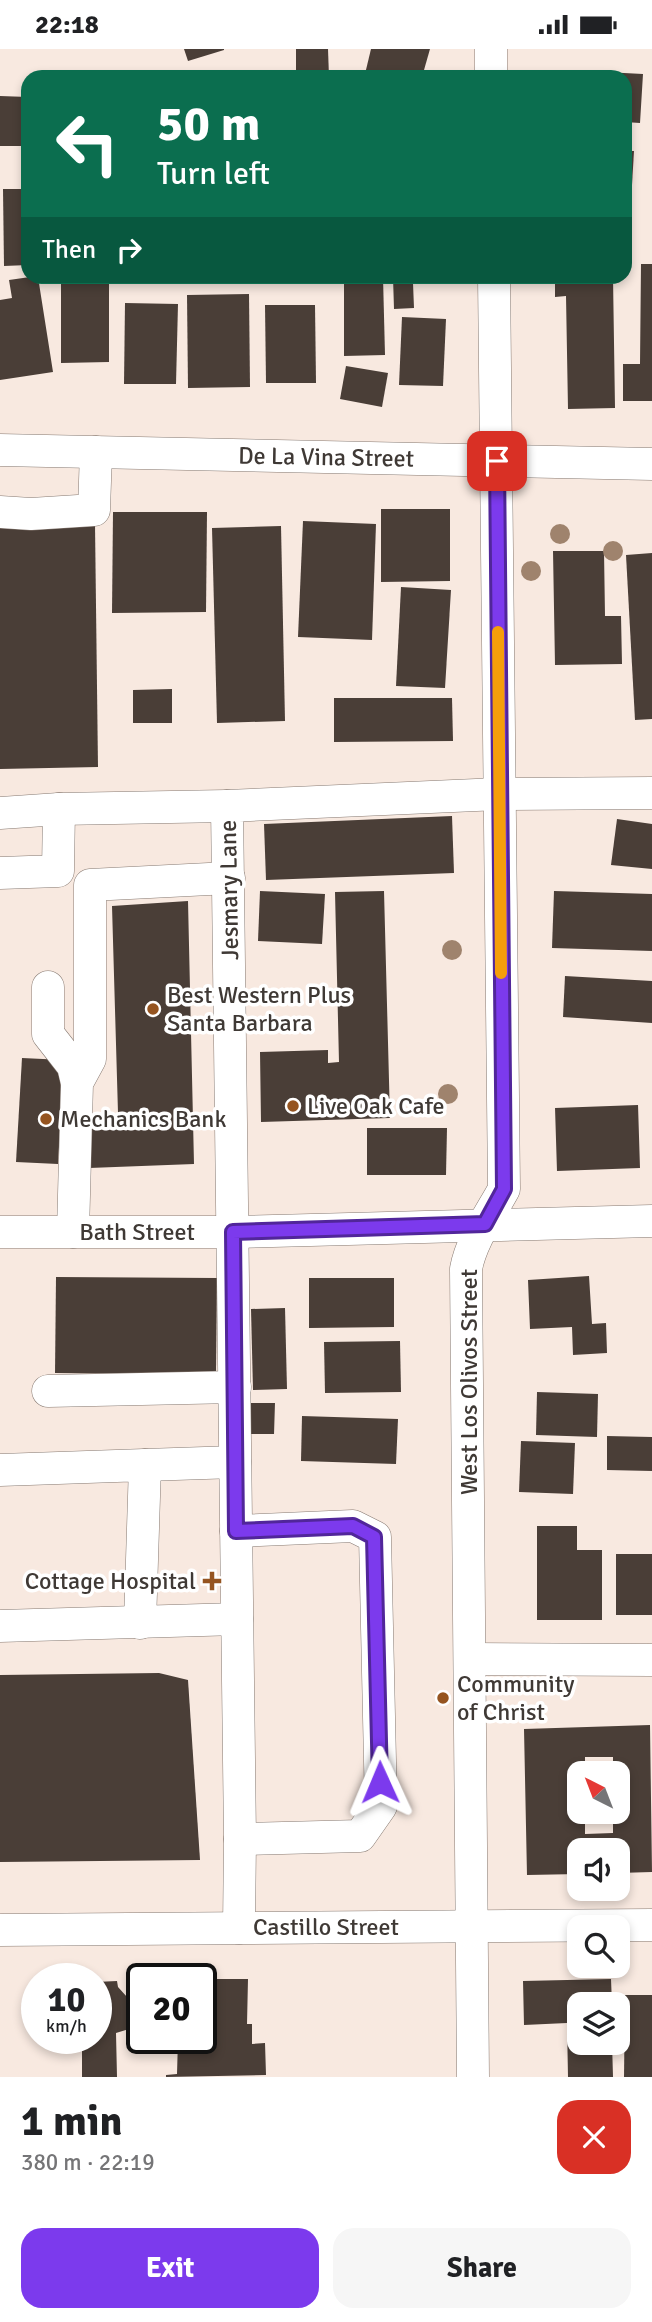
<!DOCTYPE html>
<meta charset="utf-8">
<style>
body{margin:0;font-family:Signika,sans-serif;background:#f6f6f6;color:#202124;height:100vh;display:flex;flex-direction:column;font-size:26px;white-space:nowrap}
*{box-sizing:border-box;margin:0}
p{font-size:23px;color:#757577}
.icon{flex:none;width:38px;height:38px;fill:none;stroke:currentColor;stroke-width:2;stroke-linecap:round;stroke-linejoin:round}
.map{position:relative;height:2028px;overflow:hidden}
.side{display:flex;flex-direction:column;background:#fff;flex:1}
.side>*{flex:none}
.hud{position:absolute;left:21px;top:21px;width:611px;height:214px;border-radius:21px;box-shadow:0 4px 10px #0003;background:#0b6e4f;color:#fff;overflow:hidden}
.needle{width:46px;rotate:318deg}
.tools{position:absolute;left:567px;top:1712px;display:grid;gap:14px}
.tools a{display:grid;place-items:center;width:63px;height:63px;border-radius:14px;background:#fff;box-shadow:0 4px 10px #0003;font-size:35px}
.speed{position:absolute;left:21px;top:1914px;display:flex;gap:14px;font-size:35px;font-weight:700;text-align:center}
.speed>*{display:grid;place-content:center;width:91px;height:91px;border-radius:50%;background:#fff;box-shadow:0 4px 10px #0003;line-height:1}
.speed small{font-size:18px;font-weight:400}
.speed .limit{border:4px solid #111;border-radius:10px;background:#fff;color:#111}
.pin{position:absolute;display:grid;place-items:center;width:60px;height:60px;color:#fff;margin:-30px;border-radius:14px;box-shadow:0 4px 10px #0006}
.me{position:absolute;width:77px;margin:-38px;rotate:359deg;stroke-linejoin:round;filter:drop-shadow(0 0 5px #0008)}
.turn{display:flex;align-items:center;gap:24px;height:147px;padding:0 21px;font-size:32px}
.turn .icon{width:91px;height:91px;stroke-width:2.5}
.turn b{display:block;font-size:49px;line-height:60px}
.then{display:flex;align-items:center;height:66px;padding:0 21px;background:#0003;gap:14px;font-size:26px}
.round{display:grid;place-items:center;flex:none;width:74px;height:74px;border-radius:21px;background:#f6f6f6}
.summary{display:flex;align-items:center;justify-content:space-between;height:119px;padding:0 21px}
h1{font-size:42px;font-weight:700;line-height:52px}
.action{display:flex;gap:14px;margin-top:auto;padding:14px 21px}
.action a{flex:1;height:80px;border-radius:21px;background:#7c3aed;color:#fff;font-size:28px;font-weight:700;line-height:80px;text-align:center}
.action a+a{background:#f6f6f6;color:#202124}
.status{display:flex;justify-content:space-between;align-items:center;height:49px;padding:0 35px;background:#fff;direction:ltr}
.status svg{height:19px;fill:currentColor}
.map>svg:first-child{display:block}
.building{fill:#4a3e37;fill-rule:evenodd}
.lines{fill:none;stroke-linecap:round;stroke-linejoin:round}
.minor-casing{stroke:#877a72;stroke-width:33}
.minor{stroke:#fff;stroke-width:32}
.tree{fill:#9f836d}
.route-casing{stroke:#51269a;stroke-width:18}
.route{stroke:#7c3aed;stroke-width:12}
.slow{stroke:#f59e0b;stroke-width:12}
.poi-dot{fill:#955420;stroke:#fff;stroke-width:2.5}
.labels{text-anchor:middle;stroke-width:7;stroke-linejoin:round;paint-order:stroke}
.street-label{font-size:24px;fill:#3f3935;stroke:#fff}
.poi-label{font-size:24px;fill:#3f3935;stroke:#fff;text-anchor:start}
</style>
<div class="status"><b>22:18</b><svg viewBox="0 0 49 12"><path d="M0 12V9h3v3zM5 12V6h3v6zM10 12V3h3v9zM15 12V0h3v12zM26 1h20v11H26zM47 4h2v5h-2z"/></svg></div>
<div class="map">
<svg width="652" height="2028" viewBox="0 0 652 2028">
<rect width="100%" height="100%" fill="#f8e9e0"/>
<g class="building">
<polygon points="184,0 224,0 224,1 188,12"/>
<polygon points="296,0 328,0 329,28 296,28"/>
<polygon points="371,0 430,0 422,28 375,28 365,25"/>
<polygon points="586,22 643,25 640,74 625,73 625,28 586,28"/>
<polygon points="0,47 28,48 28,97 0,97"/>
<polygon points="625,102 634,102 629,187 625,187"/>
<polygon points="3,140 28,140 28,216 4,217"/>
<polygon points="641,215 652,215 652,352 623,352 623,315 640,315"/>
<polygon points="30,228 38,228 53,323 0,331 0,251 12,249 9,231"/>
<polygon points="344,228 383,228 385,306 344,307"/>
<polygon points="393,228 452,228 452,233 413,234 414,259 394,260"/>
<polygon points="555,228 613,228 615,359 568,360 566,247 555,248"/>
<polygon points="61,233 109,233 109,313 61,314"/>
<polygon points="249,245 250,338 188,339 187,246"/>
<polygon points="125,254 178,255 176,335 124,335"/>
<polygon points="265,256 315,256 316,334 266,334"/>
<polygon points="402,268 446,270 443,337 399,336"/>
<polygon points="346,317 388,324 382,358 340,350"/>
<polygon points="381,460 450,460 450,532 381,533"/>
<polygon points="113,463 207,463 206,563 112,564"/>
<polygon points="303,472 376,475 372,591 298,588"/>
<polygon points="95,476 98,718 0,720 0,477"/>
<polygon points="281,477 285,672 217,674 212,479"/>
<polygon points="553,502 604,502 605,567 621,567 622,615 555,616"/>
<polygon points="652,504 652,670 635,671 626,506"/>
<polygon points="401,538 451,541 445,639 396,637"/>
<polygon points="172,640 172,674 133,674 133,641"/>
<polygon points="334,649 452,649 453,692 334,693"/>
<polygon points="452,767 454,824 266,831 264,775"/>
<polygon points="617,770 652,775 652,820 611,816"/>
<polygon points="260,842 325,845 322,895 258,892"/>
<polygon points="384,842 390,1069 261,1073 260,1003 328,1001 328,1014 339,1013 335,843"/>
<polygon points="554,842 652,845 652,902 552,899"/>
<polygon points="188,852 194,1115 89,1119 91,1065 118,1064 112,857"/>
<polygon points="565,927 652,932 652,974 563,968"/>
<polygon points="22,1009 64,1011 58,1115 16,1113"/>
<polygon points="638,1056 640,1119 557,1122 555,1059"/>
<polygon points="367,1079 447,1079 446,1126 367,1126"/>
<polygon points="589,1227 592,1275 606,1274 607,1304 573,1306 572,1278 530,1280 528,1231"/>
<polygon points="56,1228 217,1229 216,1326 55,1324"/>
<polygon points="309,1229 394,1229 394,1278 309,1279"/>
<polygon points="285,1259 287,1340 253,1341 251,1260"/>
<polygon points="400,1292 401,1343 325,1344 324,1293"/>
<polygon points="537,1343 598,1345 597,1388 536,1386"/>
<polygon points="250,1354 275,1354 274,1385 250,1385"/>
<polygon points="302,1367 398,1370 396,1415 301,1412"/>
<polygon points="607,1387 652,1388 652,1422 607,1421"/>
<polygon points="521,1392 575,1394 573,1445 519,1443"/>
<polygon points="537,1477 577,1477 577,1501 602,1501 602,1571 537,1571"/>
<rect x="616" y="1505" width="36" height="61"/>
<polygon points="159,1624 188,1631 200,1811 0,1813 0,1626"/>
<path d="M650 1676 652 1823 618 1824V1801H579V1825L527 1826 524 1680ZM585 1708H613V1724H618V1762H613V1784L585 1785V1762H579V1724H585Z"/>
<polygon points="202,1930 248,1930 247,1975 252,1975 252,1995 265,1994 266,2026 166,2028 166,2026 177,2025 178,1990 201,1990"/>
<polygon points="611,1930 612,1955 579,1955 579,1993 612,1993 613,2028 568,2028 567,1974 524,1976 523,1932"/>
<polygon points="117,1932 118,1938 127,1948 132,1948 136,1952 139,1960 139,1969 129,1980 116,1984 117,2028 82,2028 82,1990 96,1990 96,1933"/>
<polygon points="625,1946 652,1946 652,2028 624,2028"/>
</g>
<g class="lines">
<g class="minor-casing">
<g id="minor">
<polyline points="491,28 491,0"/>
<polyline points="0,401 652,415"/>
<polyline points="0,463 31,465 94,461 96,403"/>
<polyline points="0,764 59,760 227,757"/>
<polyline points="0,824 58,822 59,760"/>
<polyline points="48,938 48,985 73,1017 77,1034"/>
<polyline points="0,1183 233,1183 652,1172"/>
<polyline points="73,1183 77,1034 90,1010 90,836 229,829"/>
<polyline points="48,1342 235,1338"/>
<polyline points="145,1416 235,1413"/>
<polyline points="0,1421 145,1416 140,1574"/>
<polyline points="236,1482 353,1477 375,1488 381,1757 360,1787 240,1790"/>
<polyline points="0,1577 237,1570"/>
<polyline points="470,1610 652,1611"/>
<polyline points="239,1879 240,1790 227,757 499,745 652,744"/>
<polyline points="0,1881 652,1876"/>
<path d="M473 2028 466 1220C471 1192 491 1164 504 1140L494 228"/>
</g>
</g>
<use href="#minor" class="minor"/>
</g>
<g class="tree">
<circle cx="560" cy="485" r="10"/>
<circle cx="613" cy="502" r="10"/>
<circle cx="531" cy="522" r="10"/>
<circle cx="452" cy="901" r="10"/>
<circle cx="448" cy="1045" r="10"/>
</g>
<g class="lines">
<g class="route-casing">
<polyline id="route" points="380,1733 374,1488 353,1477 236,1482 233,1183 485,1175 504,1140 497,412"/>
</g>
<use href="#route" class="route"/>
<polyline class="slow" points="498,583 501,924"/>
</g>
<g class="poi-dot">
<circle cx="153" cy="960" r="7"/>
<circle cx="293" cy="1057" r="7"/>
<circle cx="46" cy="1070" r="7"/>
<path d="M208.5 1521.5h7v7h7v7h-7v7h-7v-7h-7v-7h7z"/>
<circle cx="443" cy="1649" r="7"/>
</g>
<g class="labels">
<g class="street-label">
<text transform="translate(326 408) rotate(1)" y="8">De La Vina Street</text>
<text transform="translate(229 841) rotate(-91)" y="8">Jesmary Lane</text>
<text x="137" y="1191">Bath Street</text>
<text transform="translate(469 1333) rotate(-90)" y="8">West Los Olivos Street</text>
<text x="326" y="1886">Castillo Street</text>
</g>
<g class="poi-label">
<text x="167" y="954">Best Western Plus<tspan x="167" dy="28">Santa Barbara</tspan></text>
<text x="307" y="1065">Live Oak Cafe</text>
<text x="60" y="1078">Mechanics Bank</text>
<text x="196" y="1540" text-anchor="end">Cottage Hospital</text>
<text x="457" y="1643">Community<tspan x="457" dy="28">of Christ</tspan></text>
</g>
</g>
</svg>
<div class="tools">
<a><svg class="needle" viewBox="-14 -14 28 28"><path d="M0-13l5 13h-10z" fill="#e53935"/><path d="M0 13l5-13h-10z" fill="#757577"/></svg></a>
<a><svg class="icon" aria-label="sound" viewBox="0 0 24 24"><path d="M4 9h4l5-4v14l-5-4H4zM17 9q2 3 0 6"/></svg></a>
<a><svg class="icon" aria-label="search" viewBox="0 0 24 24"><circle cx="10" cy="10" r="6"/><path d="M15 15l6 6"/></svg></a>
<a><svg class="icon" aria-label="layers" viewBox="0 0 24 24"><path d="M12 4l9 5-9 5-9-5zM3 14l9 5 9-5"/></svg></a>
</div>
<div class="speed"><div>10<small>km/h</small></div><div class="limit">20</div></div>
<div class="pin" style="left:497px;top:412px;background:#d93025"><svg class="icon" aria-label="arrive" viewBox="0 0 24 24"><path d="M6 21V4h12l-3 4 3 4H6"/></svg></div>
<svg class="me" style="left:380px;top:1733px" viewBox="-20 -20 40 40"><path d="M0-17L14 15 0 8-14 15z" fill="#7c3aed" stroke="#fff" stroke-width="4"/></svg>
<div class="hud">
<div class="turn"><svg class="icon" aria-label="left" viewBox="0 0 24 24"><path d="M17 20v-9H6M10 6l-5 5 5 5"/></svg><div><b>50 m</b>Turn left</div></div>
<div class="then">Then<svg class="icon" aria-label="right" viewBox="0 0 24 24"><path d="M7 20v-9h11M14 6l5 5-5 5"/></svg></div>
</div>
</div>
<section class="side">
<div class="summary"><div><h1>1 min</h1><p>380 m · 22:19</p></div><a class="round" style="background:#d93025;color:#fff"><svg class="icon" aria-label="close" viewBox="0 0 24 24"><path d="M6 6l12 12M18 6L6 18"/></svg></a></div>
<div class="action"><a>Exit</a><a>Share</a></div>
</section>
